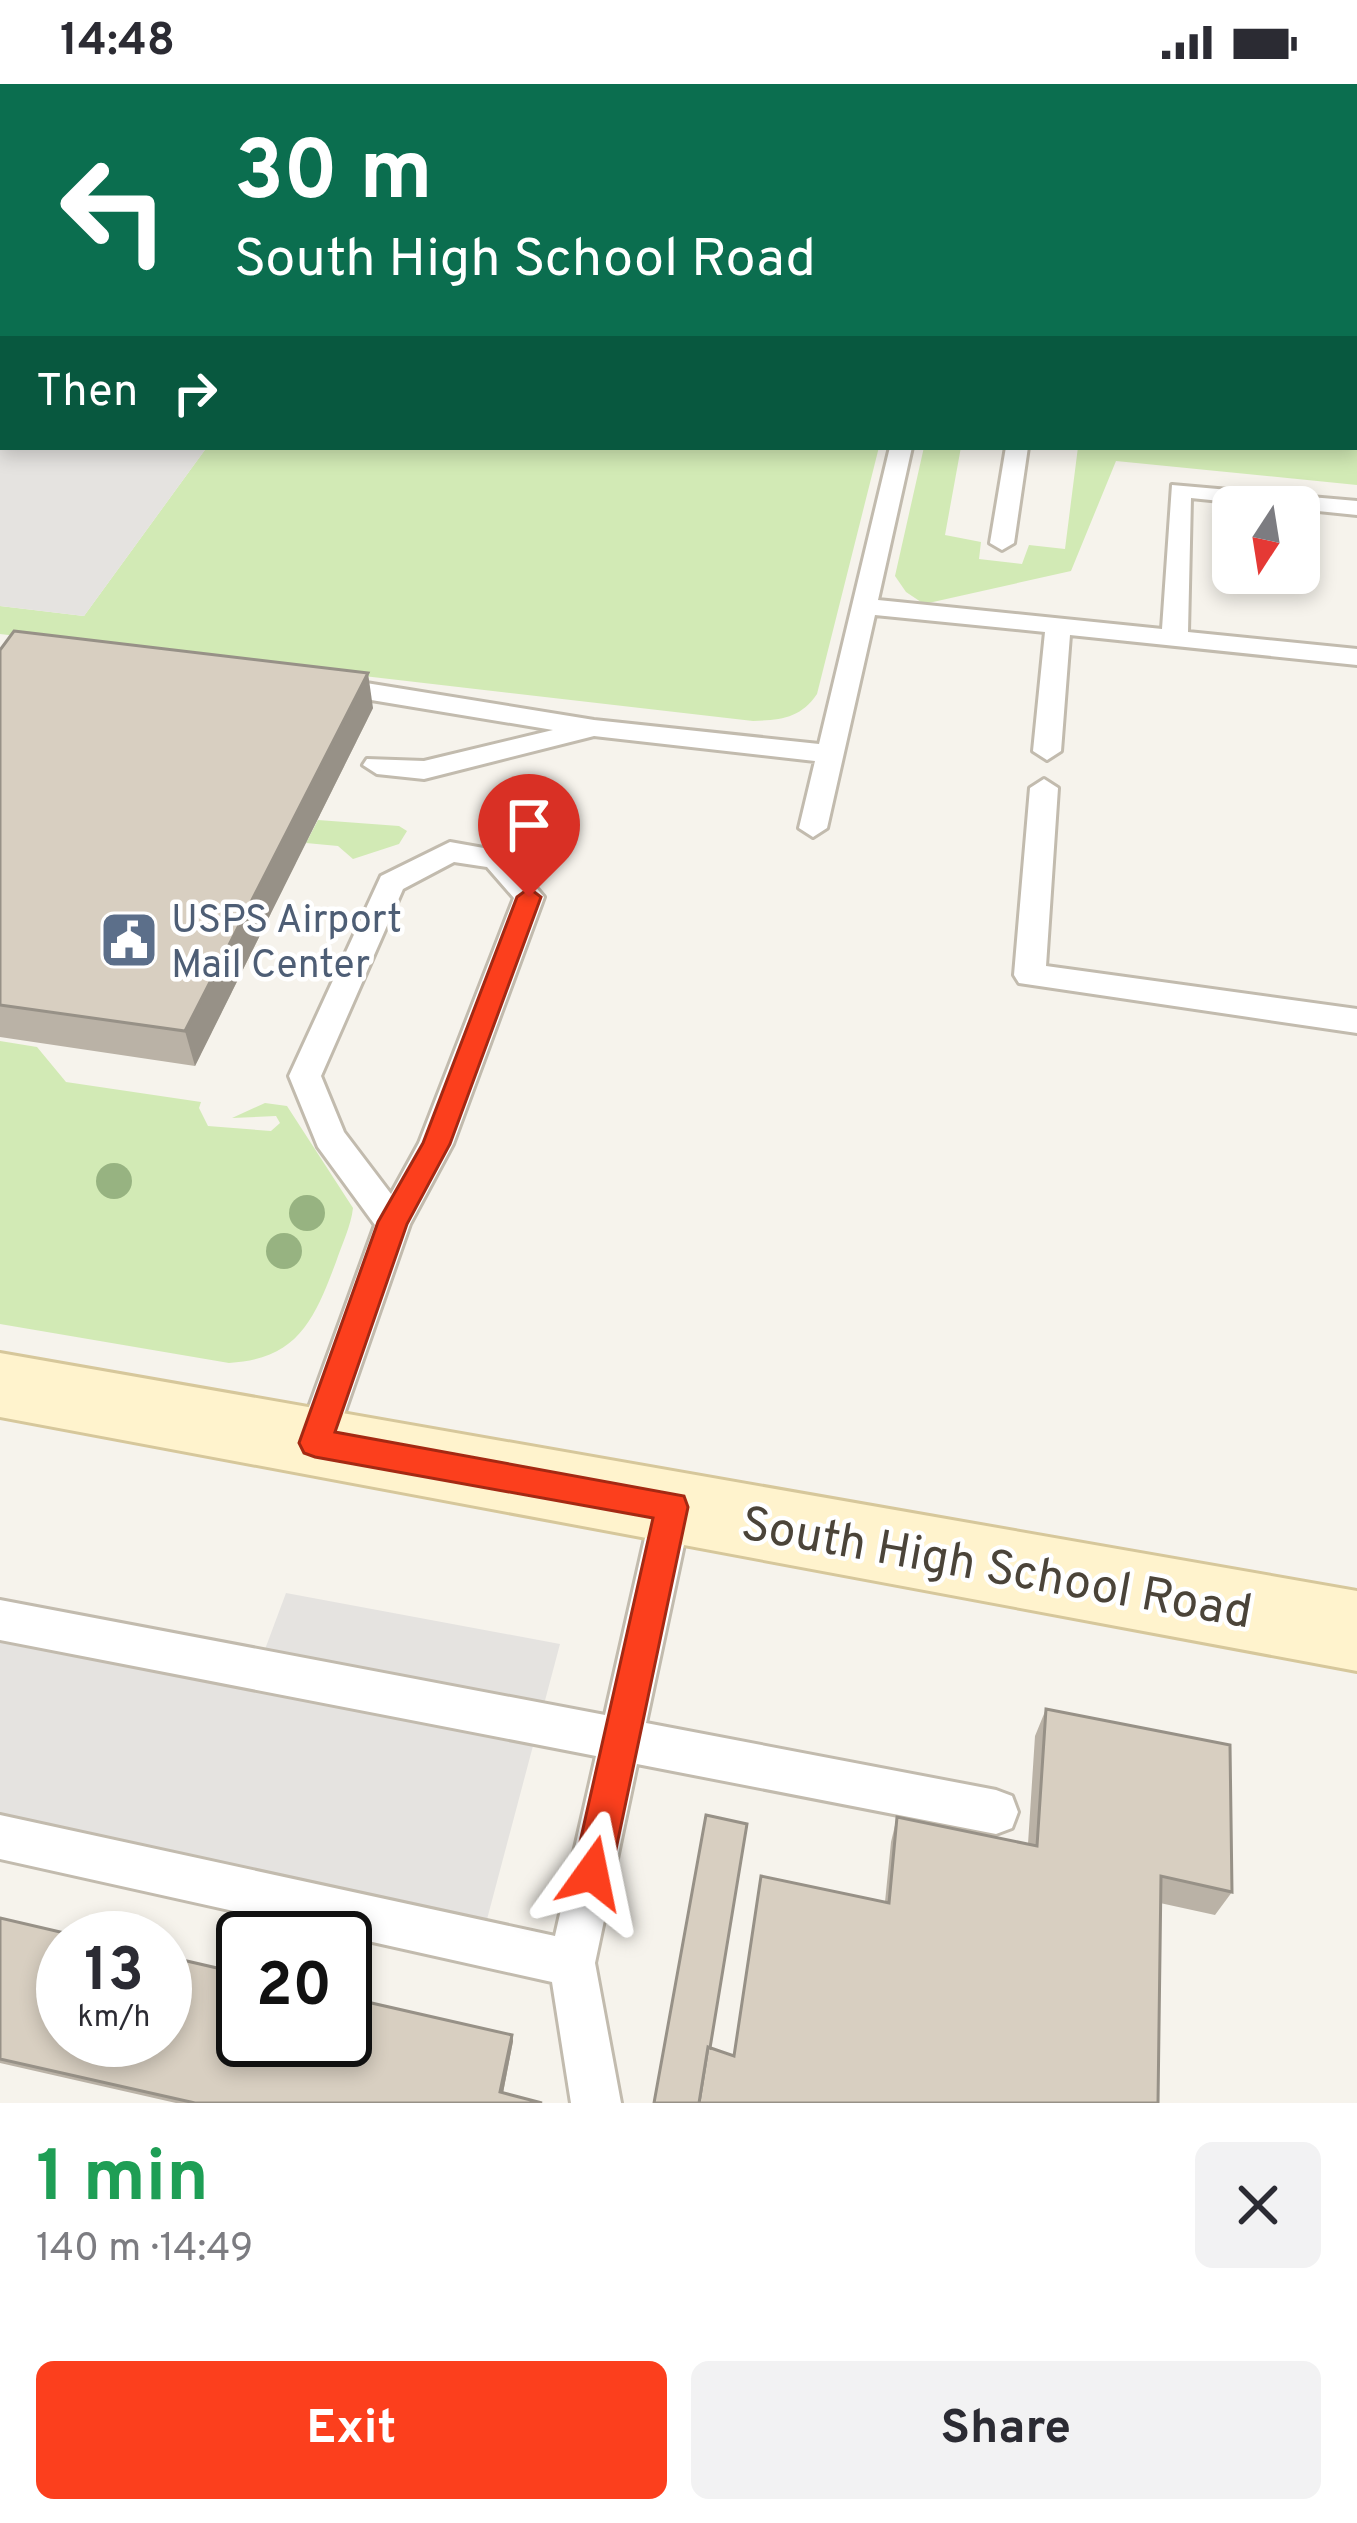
<!DOCTYPE html>
<meta charset="utf-8">
<style>
body{margin:0;font-family:Overpass,sans-serif;background:#f2f2f3;color:#2b2b33;height:100vh;display:flex;flex-direction:column;font-size:45px;white-space:nowrap}
*{box-sizing:border-box;margin:0}
p{font-size:39px;color:#7c7c81}
.icon{flex:none;width:66px;height:66px;fill:none;stroke:currentColor;stroke-width:2;stroke-linecap:round;stroke-linejoin:round}
.map{position:relative;height:2019px;overflow:hidden}
.drawer{display:flex;flex-direction:column;background:#fff;flex:1}
.drawer>*{flex:none}
.top-card{position:absolute;left:0px;top:0px;width:1359px;height:366px;box-shadow:0 6px 18px #0003;background:#0b6e4f;color:#fff;overflow:hidden}
.needle{width:78px;rotate:192deg}
.tools{position:absolute;left:1212px;top:402px;display:grid;gap:24px}
.tools a{display:grid;place-items:center;width:108px;height:108px;border-radius:18px;background:#fff;box-shadow:0 6px 18px #0003;font-size:60px}
.speed{position:absolute;left:36px;top:1827px;display:flex;gap:24px;font-size:60px;font-weight:700;text-align:center}
.speed>*{display:grid;place-content:center;width:156px;height:156px;border-radius:50%;background:#fff;box-shadow:0 6px 18px #0003;line-height:1}
.speed small{font-size:30px;font-weight:400}
.speed .limit{border:6px solid #111;border-radius:18px;background:#fff;color:#111}
.pin{position:absolute;display:grid;place-items:center;width:102px;height:102px;color:#fff;margin:-123px -51px;border-radius:50% 50% 50% 0;rotate:-45deg;box-shadow:0 0 12px #0007}
.pin .icon{rotate:45deg}
.me{position:absolute;width:132px;margin:-66px;rotate:12deg;stroke-linejoin:round;filter:drop-shadow(0 0 9px #0008)}
.turn{display:flex;align-items:center;gap:42px;height:252px;padding:0 36px;font-size:54px}
.turn .icon{width:156px;height:156px;stroke-width:2.5}
.turn b{display:block;font-size:84px;line-height:102px}
.then{display:flex;align-items:center;height:114px;padding:0 36px;background:#0003;gap:24px;font-size:45px}
.round{display:grid;place-items:center;flex:none;width:126px;height:126px;border-radius:18px;background:#f2f2f3}
.summary{display:flex;align-items:center;justify-content:space-between;height:204px;padding:0 36px}
h1{font-size:72px;font-weight:700;line-height:90px;color:#1e9e55}
.primary-button{display:flex;gap:24px;margin-top:auto;padding:24px 36px}
.primary-button a{flex:1;height:138px;border-radius:18px;background:#fc3f1d;color:#fff;font-size:48px;font-weight:700;line-height:138px;text-align:center}
.primary-button a+a{background:#f2f2f3;color:#2b2b33}
.status{display:flex;justify-content:space-between;align-items:center;height:84px;padding:0 60px;background:#fff;direction:ltr}
.status svg{height:33px;fill:currentColor}
.map>svg:first-child{display:block}
.green{fill:#d2eab5}
.parking{fill:#e5e3e0}
.lines{fill:none;stroke-linecap:round;stroke-linejoin:round}
.lane-casing{stroke:#c2bbae;stroke-width:6}
.secondary-casing{stroke:#d6c79b;stroke-width:6}
.lane{fill:#fff;fill-rule:evenodd}
.secondary{fill:#fff3cd;fill-rule:evenodd}
.tree{fill:#97b381}
.wall{fill:#bab2a6}
.shaded-wall{fill:#979187}
.building{fill:#d8cfc1;stroke:#979187;stroke-width:3}
.route{fill:#fc3f1d;stroke:#a42913;stroke-width:3}
.labels{text-anchor:middle;stroke-width:9;stroke-linejoin:round;paint-order:stroke}
.service-label{font-size:39px;fill:#4e5e75;stroke:#fff;text-anchor:start}
.near-street-label{font-size:48px;fill:#4b4439;stroke:#fff}
</style>
<div class="status"><b>14:48</b><svg viewBox="0 0 49 12"><path d="M0 12V9h3v3zM5 12V6h3v6zM10 12V3h3v9zM15 12V0h3v12zM26 1h20v11H26zM47 4h2v5h-2z"/></svg></div>
<div class="map">
<svg width="1357" height="2019" viewBox="0 0 1357 2019">
<rect width="100%" height="100%" fill="#f6f3ec"/>
<g class="green">
<path d="M207 363H879L817 610C801 634 781 636 753 637L0 550V522L84 532Z"/>
<polygon points="924,363 961,363 945,451 981,458 979,475 1022,480 1029,461 1065,465 1078,363 1357,366 1357,401 1116,377 1071,487 924,520 906,508 895,492"/>
<polygon points="318,736 399,742 407,747 399,760 353,775 338,762 306,759"/>
<path d="M0 957 37 963 66 998 201 1018 199 1024 208 1042 271 1047 280 1039 276 1032 232 1034 265 1019 287 1022 353 1124C351 1142 342 1160 336 1178 314 1236 298 1275 229 1279L0 1240Z"/>
</g>
<g class="parking">
<polygon points="0,130 3,363 207,363 84,532 0,522"/>
<polygon points="286,1509 560,1560 481,1858 0,1753 0,1536 258,1584"/>
</g>
<g class="lines">
<g class="lane-casing">
<g id="lane">
<polygon points="1357,156 1357,169 1356,169 1356,156"/>
<rect x="1356" y="328" width="1" height="14"/>
<polygon points="890,363 912,363 878,516 1162,545 1172,401 1357,417 1357,431 1191,414 1188,548 1357,565 1357,581 1070,551 1061,667 1047,676 1033,667 1045,548 875,531 827,744 813,753 799,744 815,677 594,652 424,695 377,690 363,681 367,675 424,677 553,646 329,609 316,601 329,593 594,636 819,660"/>
<polygon points="1006,363 1028,363 1014,459 1002,466 990,459"/>
<polygon points="1044,695 1058,704 1046,882 1357,925 1357,949 1019,899 1014,891 1030,704"/>
<path d="M450 758 506 768 544 813 453 1060 410 1140 334 1359 329 1371 315 1376 301 1371 296 1359 375 1141 318 1063 289 992 381 792ZM454 778 487 783 514 814 419 1059 391 1110 344 1048 321 992 403 805Z"/>
<polygon points="672,1405 686,1410 692,1423 646,1639 996,1706 1012,1712 1018,1728 1012,1744 996,1750 637,1680 595,1879 621,2019 571,2019 552,1898 0,1775 0,1731 555,1852 596,1672 0,1556 0,1516 605,1631 652,1423 658,1410"/>
</g>
</g>
<g class="secondary-casing">
<polygon id="secondary" points="0,1269 1357,1507 1357,1587 0,1333"/>
</g>
<use href="#lane" class="lane"/>
<use href="#secondary" class="secondary"/>
</g>
<g class="tree">
<circle cx="521" cy="728" r="15"/>
<circle cx="114" cy="1097" r="18"/>
<circle cx="307" cy="1129" r="18"/>
<circle cx="284" cy="1167" r="18"/>
</g>
<g class="wall">
<polygon points="0,0 362,0 359,3 3,3 3,33 0,32"/>
<polygon points="0,566 373,624 195,982 0,953"/>
<polygon points="1046,1625 1232,1808 1215,1831 1160,1819 654,2019 711,1964 734,1972 885,1818 891,1758 897,1733 1028,1760 1035,1652"/>
<polygon points="0,1834 512,1951 513,1957 503,2009 542,2019 176,2019 0,1979"/>
</g>
<g class="shaded-wall">
<polygon points="333,0 362,0 359,3 330,3"/>
<polygon points="368,589 373,624 195,982 185,947"/>
<polygon points="512,1951 513,1957 502,2014 500,2008"/>
</g>
<g class="building">
<polygon points="0,0 333,0 330,3 3,3 3,5 0,5"/>
<polygon points="1331,1 1357,3 1357,69 1356,3 1331,3"/>
<rect x="1356" y="185" width="1" height="60"/>
<polygon points="14,547 368,589 185,947 0,921 0,566"/>
<polygon points="1046,1625 1230,1661 1232,1808 1161,1792 1158,2019 699,2019 708,1963 734,1972 761,1792 889,1819 897,1733 1037,1762"/>
<polygon points="706,1731 747,1740 710,1964 708,1963 699,2019 654,2019"/>
<polygon points="0,1834 86,1854 63,1854 63,1956 165,1956 165,1872 243,1890 243,1956 345,1956 345,1913 512,1951 500,2008 542,2019 195,2019 0,1975"/>
</g>
<polygon class="route" points="529,804 541,813 450,1060 407,1140 335,1348 684,1412 688,1423 611,1789 605,1802 592,1807 579,1802 573,1789 653,1434 315,1373 304,1369 299,1359 378,1138 423,1059 517,813"/>
<defs>
<g id="civic-square" transform="scale(3)"><rect x="-9" y="-9" width="18" height="18" rx="4" fill="#5c6f8a" stroke="#fff"/><path d="M-.6-6.5H3V-4.5H.6V-3L4-1V1h2V6H-6V1h2V-1L-.6-3ZM-1.2 2.5V6h2.4V2.5Z" fill="#fff"/></g>
</defs>
<g fill-rule="evenodd">
<use href="#civic-square" x="129" y="856"/>
</g>
<g class="labels">
<g class="service-label">
<text x="171" y="848">USPS Airport<tspan x="171" dy="45">Mail Center</tspan></text>
</g>
<g class="near-street-label">
<text transform="translate(997 1482) rotate(10)" y="17">South High School Road</text>
</g>
</g>
</svg>
<div class="tools">
<a><svg class="needle" viewBox="-14 -14 28 28"><path d="M0-13l5 13h-10z" fill="#e53935"/><path d="M0 13l5-13h-10z" fill="#7c7c81"/></svg></a>
</div>
<div class="speed"><div>13<small>km/h</small></div><div class="limit">20</div></div>
<div class="pin" style="left:529px;top:813px;background:#d93025"><svg class="icon" aria-label="arrive" viewBox="0 0 24 24"><path d="M6 21V4h12l-3 4 3 4H6"/></svg></div>
<svg class="me" style="left:592px;top:1789px" viewBox="-20 -20 40 40"><path d="M0-17L14 15 0 8-14 15z" fill="#fc3f1d" stroke="#fff" stroke-width="4"/></svg>
<div class="top-card">
<div class="turn"><svg class="icon" aria-label="left" viewBox="0 0 24 24"><path d="M17 20v-9H6M10 6l-5 5 5 5"/></svg><div><b>30 m</b>South High School Road</div></div>
<div class="then">Then<svg class="icon" aria-label="right" viewBox="0 0 24 24"><path d="M7 20v-9h11M14 6l5 5-5 5"/></svg></div>
</div>
</div>
<section class="drawer">
<div class="summary"><div><h1>1 min</h1><p>140 m · 14:49</p></div><a class="round"><svg class="icon" aria-label="close" viewBox="0 0 24 24"><path d="M6 6l12 12M18 6L6 18"/></svg></a></div>
<div class="primary-button"><a>Exit</a><a>Share</a></div>
</section>
